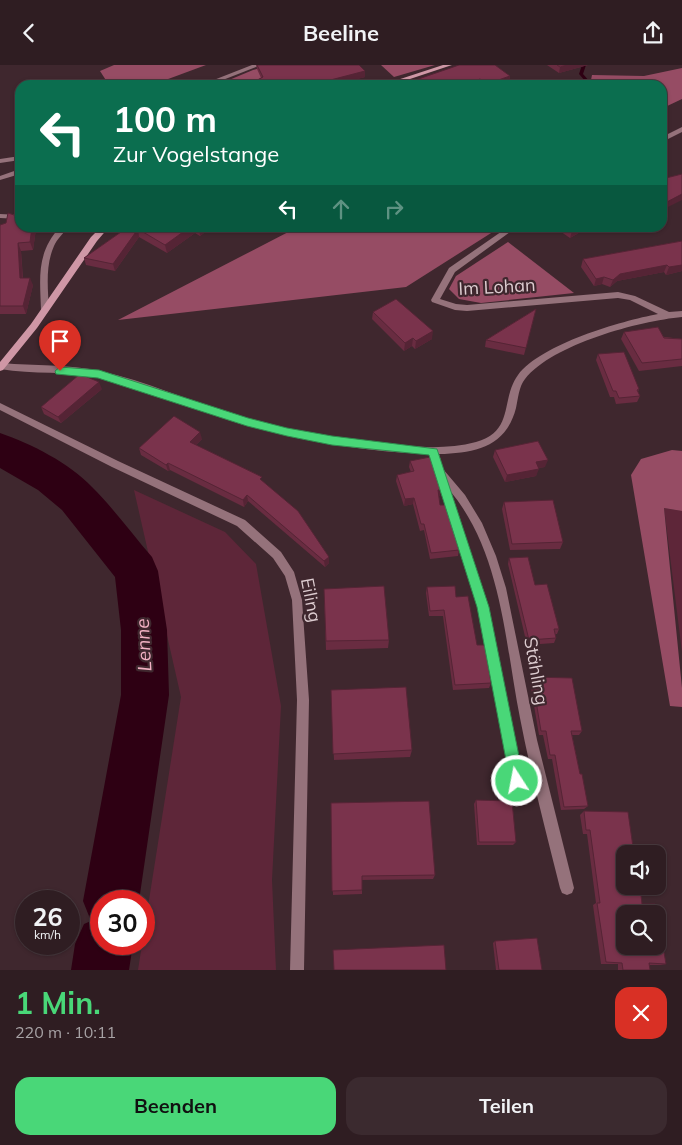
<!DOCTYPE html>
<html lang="de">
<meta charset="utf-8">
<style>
body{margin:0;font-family:Mulish,sans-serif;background:#3b2a2f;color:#f1f3f6;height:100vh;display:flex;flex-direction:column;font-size:19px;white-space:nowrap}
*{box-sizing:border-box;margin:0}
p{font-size:16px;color:#a7a2a5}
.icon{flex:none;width:28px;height:28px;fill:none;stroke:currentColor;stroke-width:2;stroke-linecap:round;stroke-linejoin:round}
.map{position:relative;height:905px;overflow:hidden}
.panel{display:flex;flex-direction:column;background:#2f1d22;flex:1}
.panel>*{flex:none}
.hud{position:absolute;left:15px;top:15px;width:652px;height:152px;border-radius:15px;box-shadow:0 1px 4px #0004,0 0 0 1px #4a3b40;background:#0b6e4f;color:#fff;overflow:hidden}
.tools{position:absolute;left:616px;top:780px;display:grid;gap:10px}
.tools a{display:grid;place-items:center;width:50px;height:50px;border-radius:10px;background:#2f1d22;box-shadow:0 1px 4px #0004,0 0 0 1px #4a3b40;font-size:25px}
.speed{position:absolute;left:15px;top:825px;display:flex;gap:10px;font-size:25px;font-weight:700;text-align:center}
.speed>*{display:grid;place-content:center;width:65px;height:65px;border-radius:50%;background:#2f1d22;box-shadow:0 1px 4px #0004,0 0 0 1px #4a3b40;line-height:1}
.speed small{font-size:12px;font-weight:400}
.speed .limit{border:8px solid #d22;background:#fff;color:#111}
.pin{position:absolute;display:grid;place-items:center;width:42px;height:42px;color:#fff;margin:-51px -21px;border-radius:50% 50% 50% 0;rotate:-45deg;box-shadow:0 0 5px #0007}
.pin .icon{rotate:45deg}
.me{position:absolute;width:55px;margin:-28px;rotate:349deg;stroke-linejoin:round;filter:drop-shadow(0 0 4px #0008)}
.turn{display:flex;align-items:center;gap:18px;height:105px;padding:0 15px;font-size:22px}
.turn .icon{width:65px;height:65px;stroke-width:2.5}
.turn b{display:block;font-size:35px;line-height:42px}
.lanes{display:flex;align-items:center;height:48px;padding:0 15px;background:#0003;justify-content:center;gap:25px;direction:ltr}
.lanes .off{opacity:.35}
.round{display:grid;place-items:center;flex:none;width:52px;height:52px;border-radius:15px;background:#3b2a2f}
.summary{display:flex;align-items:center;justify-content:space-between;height:85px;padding:0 15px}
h1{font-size:30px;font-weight:700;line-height:38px;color:#49d778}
.action{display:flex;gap:10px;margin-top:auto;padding:10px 15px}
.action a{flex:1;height:58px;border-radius:15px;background:#49d778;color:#111;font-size:20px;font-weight:700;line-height:58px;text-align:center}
.action a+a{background:#3b2a2f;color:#f1f3f6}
header{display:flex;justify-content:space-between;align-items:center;height:65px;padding:0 15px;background:#2f1d22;font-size:22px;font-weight:700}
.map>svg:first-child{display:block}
.green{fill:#5e2639}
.forest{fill:#964c64}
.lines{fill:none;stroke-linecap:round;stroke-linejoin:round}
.stream{fill:#2e0013;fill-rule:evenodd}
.river{fill:#2e0013;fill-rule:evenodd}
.service{fill:#95727b;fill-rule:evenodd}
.minor{fill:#95727b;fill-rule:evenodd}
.secondary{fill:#cf97a6;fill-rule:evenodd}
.wall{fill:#692c41}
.shaded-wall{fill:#552435}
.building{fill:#7a334c;stroke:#552435}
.route{fill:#49d778;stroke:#2f8c4e}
.labels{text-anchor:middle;stroke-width:4.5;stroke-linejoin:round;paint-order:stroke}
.street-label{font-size:18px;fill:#ddccd0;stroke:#3f272e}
.water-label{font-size:19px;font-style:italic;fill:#f2b1c3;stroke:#3f272e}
</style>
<header><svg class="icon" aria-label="back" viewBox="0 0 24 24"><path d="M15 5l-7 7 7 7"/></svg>Beeline<svg class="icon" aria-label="share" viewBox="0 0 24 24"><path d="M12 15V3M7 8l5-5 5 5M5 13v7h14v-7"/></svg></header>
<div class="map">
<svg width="682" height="905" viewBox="0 0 682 905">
<rect width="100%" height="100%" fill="#3f272e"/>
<g class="green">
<polygon points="134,425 225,467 256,499 281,641 272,815 276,905 138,905 181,632"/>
<polygon points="664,443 682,446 682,587"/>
</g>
<g class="forest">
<polygon points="114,0 206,0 152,20 109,20 100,6"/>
<polygon points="272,0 310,0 249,20 217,20 253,5"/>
<polygon points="381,0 435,0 394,12"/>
<polygon points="682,3 682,34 663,43 662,20 590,20 592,10 644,11"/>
<polygon points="296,163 296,162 499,163 406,222 118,255"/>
<polygon points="508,177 574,228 481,238 459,234 449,224 456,211"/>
<polygon points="672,385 682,386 682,446 664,443 682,623 682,642 670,641 631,410 641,394"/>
</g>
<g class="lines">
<polygon class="stream" points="582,0 586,0 583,9 590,17 589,20 585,20 586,17 579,9"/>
<path class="river" d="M0 368C32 379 69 398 92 422 114 444 132 469 152 492L158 506 167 565 169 630 139 836H101V879H133L129 905H71L75 879 84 859 91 856 83 836 121 630V565L115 512 62 445 38 425 0 403Z"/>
<polygon class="service" points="17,105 20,105 20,109 0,115 0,111"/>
<g class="minor">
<polygon points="252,0 261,0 210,20 201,20"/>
<polygon points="682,62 682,67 662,77 662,72"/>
<polygon points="20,91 20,95 0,98 0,94"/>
<polygon points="0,149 20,150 20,154 0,153"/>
<path d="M60 162H68C63 169 57 174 54 181 45 201 48 224 49 245L45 248 41 245C40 213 36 188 60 162Z"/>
<path d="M508 162H517L455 207 440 234 456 239 467 240 618 227 635 231 669 247 682 246V252C639 256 553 279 525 314 519 321 518 334 516 343 506 382 475 388 439 389L443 404 465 430 482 458 496 491 506 523 537 675 574 823 572 828 567 830 562 828 560 823C546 767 531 710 520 653 505 578 502 489 451 427L488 542 527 735 525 739 521 741 517 739 515 735 478 542 429 389C362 387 292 375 228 355 186 341 145 323 102 313 68 305 33 310 0 304V298H2C34 301 68 299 100 306 146 316 189 336 233 349 283 364 334 373 385 379 416 382 446 385 476 377 515 366 500 335 518 310 541 279 621 256 658 249L630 235 618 233 467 246 455 245 432 237 431 235 449 203Z"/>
<polygon points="0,338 118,396 245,455 281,487 294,507 302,535 309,635 304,905 290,905 297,635 292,535 285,511 273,493 237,461 112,402 0,345"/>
</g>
<g class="secondary">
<polygon points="443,0 452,0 392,20 382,20"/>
<polygon points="101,162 109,162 97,176 37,263 3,305 0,306 0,297 31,259 91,172"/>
</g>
</g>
<g class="wall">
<polygon points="256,0 359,0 365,12 334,20 248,20 261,13 257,4"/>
<polygon points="547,0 588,0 559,8"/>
<polygon points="510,11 509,17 500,20 401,20"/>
<polygon points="0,160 36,164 33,185 21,186 23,213 33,220 26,249 0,249"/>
<polygon points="128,162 212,162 200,171 195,168 167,188 139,172 115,206 86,200 84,193"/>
<polygon points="554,162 589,162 570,173"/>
<polygon points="682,176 682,206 666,210 664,207 617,216 610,222 602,219 594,221 581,202 583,194"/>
<polygon points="536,244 524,290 485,282 486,275"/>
<polygon points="373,247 432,274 415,284 412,281 404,286 372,254"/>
<polygon points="624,267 682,274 682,301 639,306 621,274"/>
<polygon points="598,289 639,324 638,327 640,331 637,337 616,339 614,332 610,332 596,295"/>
<polygon points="102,324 61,358 44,349 41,342"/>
<polygon points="202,374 196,380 263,417 329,498 325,502 248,436 244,442 170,405 168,406 141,390 139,383"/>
<polygon points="495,385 545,402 538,403 536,411 505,417 493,392"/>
<polygon points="410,396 440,431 439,431 440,440 459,485 458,491 430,494 424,465 420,466 413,439 404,441 396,416 397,410 411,407 409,402"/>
<polygon points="504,437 563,477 560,484 510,485 502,444"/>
<polygon points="509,493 535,520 559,564 557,569 555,569 556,573 554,578 527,580 508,499"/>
<polygon points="427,522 456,532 477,580 491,618 489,623 453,625 443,551 429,551 426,528"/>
<polygon points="324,524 389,575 388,583 326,585"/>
<polygon points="532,612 582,666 579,670 572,670 580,709 588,741 584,744 561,745 552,694 548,694 543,670 539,670 530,617"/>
<polygon points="331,625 412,685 410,692 334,695"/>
<polygon points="476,735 516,777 513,780 477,780 474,739"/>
<polygon points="331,738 435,810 433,814 362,815 362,829 333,830"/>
<polygon points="584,746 642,839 666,899 661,900 650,900 650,905 618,905 618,899 601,899 593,840 596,838 587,769 583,769 580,750"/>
<polygon points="495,876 542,905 496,905 493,878"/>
</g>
<g class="shaded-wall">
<polygon points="567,0 588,0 559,8 560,2"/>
<polygon points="365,6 365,12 334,20 319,20 319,18"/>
<polygon points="510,11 509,17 500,20 487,20 487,19"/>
<polygon points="480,14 480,19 478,20 462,20"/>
<polygon points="682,129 682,135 662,145 663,139"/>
<polygon points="32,162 35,162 36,164 33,185 30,177"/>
<polygon points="190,162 194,162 195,168 167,188 165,180"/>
<polygon points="200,162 212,162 200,171 199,163"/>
<polygon points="578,162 589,162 570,173 572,166"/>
<polygon points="138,164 139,172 115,206 113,199"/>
<polygon points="18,178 21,186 23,220 20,213"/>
<polygon points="667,200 664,207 617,216 610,222 613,215 620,209"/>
<polygon points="682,200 682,206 666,210 669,202"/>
<polygon points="604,212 602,219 594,221 596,214"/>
<polygon points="30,213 33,220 26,249 23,241"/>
<polygon points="433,266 432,274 415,284 416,276"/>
<polygon points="413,273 412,281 404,286 405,278"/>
<polygon points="99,317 102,324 61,358 58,352"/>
<polygon points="200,367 202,374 192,384 190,377"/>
<polygon points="548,395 545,402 533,404 536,397"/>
<polygon points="168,398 170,405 168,406 166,400"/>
<polygon points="539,404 536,411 505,417 507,410"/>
<polygon points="438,425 442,425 440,431 437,432"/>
<polygon points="247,430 248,436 244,442 243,435"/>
<polygon points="414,433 413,439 404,441 405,434"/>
<polygon points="329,492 329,498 325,502 324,496"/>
</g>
<g class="building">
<polygon points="257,0 359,0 365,6 319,18 322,20 248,20 263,12"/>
<polygon points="459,0 495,0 510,11 487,19 480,14 462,20 401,20"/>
<polygon points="557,0 567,0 560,2"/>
<polygon points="682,109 682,129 663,139 662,138 662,114"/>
<polygon points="8,148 20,152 20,162 32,162 30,177 18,178 20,213 30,213 23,241 0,241 0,160 6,158"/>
<polygon points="128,162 190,162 165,180 138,164 113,199 84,193"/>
<polygon points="567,162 578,162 572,166"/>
<polygon points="682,176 682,200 669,202 667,200 620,209 613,215 604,212 596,214 583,194"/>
<polygon points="396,234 433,266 416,276 413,273 405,278 373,247"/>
<polygon points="536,244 526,283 486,275"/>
<polygon points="658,262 664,273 682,274 682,294 642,298 624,267"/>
<polygon points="624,287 639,324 637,325 640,331 619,333 616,326 613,326 598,289"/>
<polygon points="80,309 99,317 58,352 41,342"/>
<polygon points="174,351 200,367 190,377 262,412 260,414 298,446 329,492 324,496 247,430 243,435 168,398 166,400 139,383"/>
<polygon points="538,376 548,395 536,397 539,404 507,410 495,385"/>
<polygon points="430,392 442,425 438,425 440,440 447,440 459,485 431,488 424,459 421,459 414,433 405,434 397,410 414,406 410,396"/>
<polygon points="553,435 563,477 512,479 504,437"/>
<polygon points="528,492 535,520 547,519 559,564 554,564 556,573 529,575 509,493"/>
<polygon points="384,521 389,575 326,576 324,524"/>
<polygon points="455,521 456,532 468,531 477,580 484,580 486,585 491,618 455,620 444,545 430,546 427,522"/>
<polygon points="532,612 572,613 582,666 571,666 580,709 582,709 588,741 564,742 555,690 550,690 546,666 541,666"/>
<polygon points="406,622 412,685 333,689 331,625"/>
<polygon points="476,735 512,736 516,777 479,777"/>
<polygon points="429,736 435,810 362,811 362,825 332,826 331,738"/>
<polygon points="584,746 628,747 634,789 625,789 625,821 640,821 642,839 655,839 657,849 625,849 625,881 658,881 658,851 666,899 649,898 650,905 623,905 622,898 606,897 597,838 600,838 590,765 586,765"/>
<polygon points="537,873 542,905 499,905 495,876"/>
<polygon points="444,880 446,905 334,905 333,885"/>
</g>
<polygon class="route" points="60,302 99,305 248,353 287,363 332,371 437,384 489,542 524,716 522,721 517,723 512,721 510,716 477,542 429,390 332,380 287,371 247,361 98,313 56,309 55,306"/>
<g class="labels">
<g class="street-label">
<text transform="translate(497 222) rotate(-3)" y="6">Im Lohan</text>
<text transform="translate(311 535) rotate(79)" y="6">Eiling</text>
<text transform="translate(536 606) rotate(80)" y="6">Stähling</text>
</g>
<g class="water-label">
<text transform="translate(143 580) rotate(-93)" y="7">Lenne</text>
</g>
</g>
</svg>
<div class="tools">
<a><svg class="icon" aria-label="sound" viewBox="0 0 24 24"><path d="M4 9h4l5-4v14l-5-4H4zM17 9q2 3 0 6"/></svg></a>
<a><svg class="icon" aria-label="search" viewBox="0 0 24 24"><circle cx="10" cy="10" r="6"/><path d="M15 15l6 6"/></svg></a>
</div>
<div class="speed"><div>26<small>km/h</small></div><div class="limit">30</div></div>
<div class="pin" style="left:60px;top:306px;background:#d93025"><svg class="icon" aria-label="arrive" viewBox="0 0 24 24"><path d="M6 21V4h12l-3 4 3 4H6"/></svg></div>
<svg class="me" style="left:517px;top:716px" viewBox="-20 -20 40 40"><circle r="17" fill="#49d778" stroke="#fff" stroke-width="3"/><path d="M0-11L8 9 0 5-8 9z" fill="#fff"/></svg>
<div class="hud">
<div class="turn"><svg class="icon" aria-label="left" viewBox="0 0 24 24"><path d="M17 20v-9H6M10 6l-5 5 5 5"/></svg><div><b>100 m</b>Zur Vogelstange</div></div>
<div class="lanes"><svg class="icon" aria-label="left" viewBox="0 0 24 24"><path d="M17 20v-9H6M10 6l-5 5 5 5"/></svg><svg class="icon off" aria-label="ahead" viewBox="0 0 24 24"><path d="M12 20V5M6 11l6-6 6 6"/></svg><svg class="icon off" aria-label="right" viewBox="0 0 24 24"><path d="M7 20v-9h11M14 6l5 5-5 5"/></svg></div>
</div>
</div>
<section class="panel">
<div class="summary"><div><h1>1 Min.</h1><p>220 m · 10:11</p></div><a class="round" style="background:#d93025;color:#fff"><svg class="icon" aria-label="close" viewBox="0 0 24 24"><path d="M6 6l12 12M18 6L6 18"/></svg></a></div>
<div class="action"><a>Beenden</a><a>Teilen</a></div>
</section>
